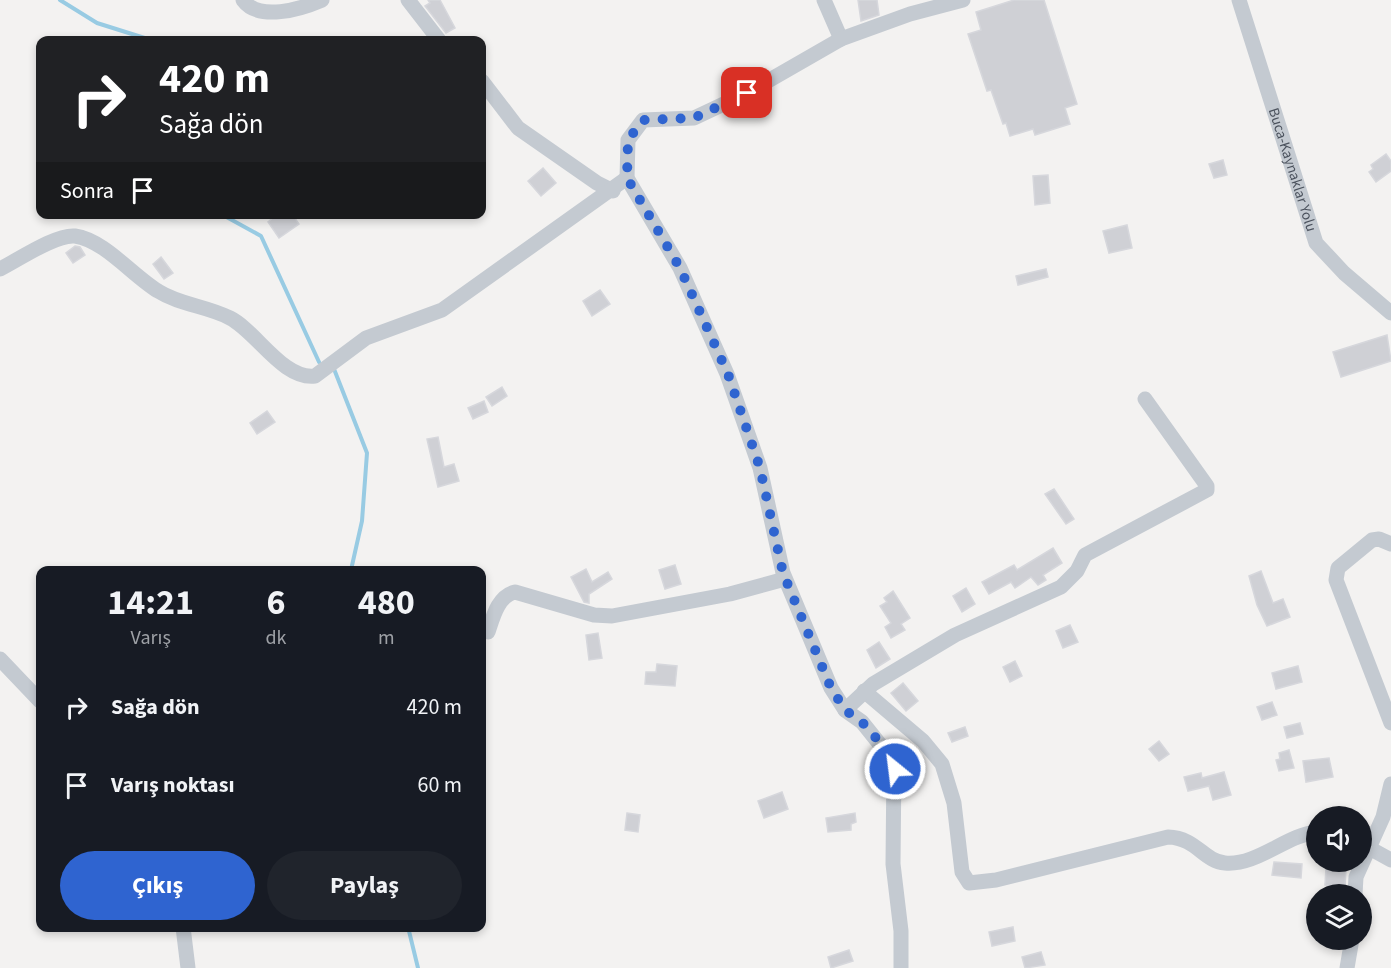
<!DOCTYPE html>
<html lang="tr">
<meta charset="utf-8">
<style>
body{margin:0;font-family:"Source Sans 3",sans-serif;background:#20242c;color:#f1f3f6;height:100vh;display:flex;flex-direction:column;font-size:22px;white-space:nowrap}
*{box-sizing:border-box;margin:0}
p{font-size:20px;color:#9ea1a6}
.icon{flex:none;width:33px;height:33px;fill:none;stroke:currentColor;stroke-width:2;stroke-linecap:round;stroke-linejoin:round}
.map{position:relative;flex:1;overflow:hidden}
.sheet{position:absolute;left:36px;top:566px;width:450px;height:366px;display:flex;flex-direction:column;background:#171b24;border-radius:12px;box-shadow:0 3px 9px #0003}
.sheet>*{flex:none}
.top-card{position:absolute;left:36px;top:36px;width:450px;height:183px;border-radius:12px;box-shadow:0 3px 9px #0003;background:#202124;color:#fff;overflow:hidden}
.tools{position:absolute;left:1306px;top:806px;display:grid;gap:12px}
.tools a{display:grid;place-items:center;width:66px;height:66px;border-radius:50%;background:#171b24;box-shadow:0 3px 9px #0003;font-size:30px}
.pin{position:absolute;display:grid;place-items:center;width:51px;height:51px;color:#fff;margin:-26px;border-radius:12px;box-shadow:0 3px 9px #0006}
.me{position:absolute;width:66px;margin:-33px;rotate:331deg;stroke-linejoin:round;filter:drop-shadow(0 0 4px #0008)}
.turn{display:flex;align-items:center;gap:21px;height:126px;padding:0 24px;font-size:27px}
.turn .icon{width:78px;height:78px;stroke-width:2.5}
.turn b{display:block;font-size:42px;line-height:51px}
.then{display:flex;align-items:center;height:57px;padding:0 24px;background:#0003;gap:12px;font-size:22px}
.eta{display:flex;justify-content:space-evenly;align-items:center;height:102px;text-align:center}
.eta b{font-size:36px;font-weight:700;line-height:42px}
.primary-button{display:flex;gap:12px;margin-top:auto;padding:12px 24px}
.primary-button a{flex:1;height:69px;border-radius:36px;background:#2f64d0;color:#fff;font-size:24px;font-weight:700;line-height:69px;text-align:center}
.primary-button a+a{background:#20242c;color:#f1f3f6}
ul{padding:0;list-style:none}
li{display:flex;align-items:center;gap:18px;height:78px;padding:0 24px}
li div{flex:1}
li b{display:block;font-size:22px}
li em{font-style:normal}
.map>svg:first-child{display:block}
.lines{fill:none;stroke-linecap:round;stroke-linejoin:round}
.stream{stroke:#98cbe3;stroke-width:4}
.building{fill:#cfd0d5;stroke:#d6d7dc;stroke-width:1.5}
.minor{stroke:#c4cad1;stroke-width:15}
.route{stroke:#2f64d0;stroke-width:10;stroke-dasharray:0 18}
.labels{text-anchor:middle;stroke-width:4.5;stroke-linejoin:round;paint-order:stroke}
.street-label{font-size:15px;fill:#4b525d;stroke:#fff}
</style>
<div class="map">
<svg width="1391" height="968" viewBox="0 0 1391 968">
<rect width="100%" height="100%" fill="#f3f2f1"/>
<g class="lines">
<g class="stream">
<polyline points="60,0 97,23 151,40"/>
<polyline points="221,214 261,236 319,362"/>
<polyline points="334,369 367,453 362,521 351,570"/>
<polyline points="408,927 418,968"/>
</g>
</g>
<g class="building">
<polygon points="428,0 440,0 455,28 446,33 425,6 430,3"/>
<polygon points="858,0 877,0 879,15 861,21"/>
<polygon points="1014,0 1044,0 1077,104 1065,108 1070,124 1035,135 1033,129 1010,136 1006,123 1003,124 991,90 987,91 968,34 981,30 976,12"/>
<polygon points="1386,154 1391,161 1391,171 1376,182 1369,172 1373,169 1371,165"/>
<polygon points="1223,160 1227,175 1214,178 1209,164"/>
<polygon points="543,168 556,183 541,196 528,181"/>
<polygon points="1048,175 1050,203 1035,205 1033,176"/>
<polygon points="278,214 292,214 299,224 279,238 268,222"/>
<polygon points="1127,225 1132,248 1109,253 1103,231"/>
<polygon points="75,246 80,247 85,255 73,263 66,253"/>
<polygon points="161,257 173,273 164,279 153,264"/>
<polygon points="1046,269 1048,277 1018,285 1016,276"/>
<polygon points="600,290 610,304 592,316 583,301"/>
<polygon points="1387,335 1391,361 1341,377 1333,352"/>
<polygon points="502,387 507,396 492,406 486,397"/>
<polygon points="484,401 488,412 473,419 468,408"/>
<polygon points="267,411 275,422 257,434 250,423"/>
<polygon points="438,437 444,467 454,464 459,481 438,487 427,439"/>
<polygon points="1054,489 1074,519 1066,524 1045,494"/>
<polygon points="1053,548 1062,563 1043,575 1046,580 1038,585 1031,577 1015,588 1011,582 989,594 982,582 1014,565 1017,570"/>
<polygon points="675,565 681,584 665,589 659,570"/>
<polygon points="586,569 592,582 608,572 612,579 589,594 589,603 584,602 571,577"/>
<polygon points="1261,571 1273,603 1283,599 1290,617 1267,626 1257,605 1249,576"/>
<polygon points="966,588 975,604 962,612 953,596"/>
<polygon points="893,591 910,618 901,624 905,630 891,638 885,627 891,623 880,606 887,602 884,598"/>
<polygon points="1070,625 1078,642 1063,648 1056,631"/>
<polygon points="598,633 602,658 589,660 586,635"/>
<polygon points="879,642 890,659 876,668 867,650"/>
<polygon points="1015,661 1022,676 1010,682 1003,667"/>
<polygon points="657,664 677,666 675,686 645,684 646,672 656,672"/>
<polygon points="1298,666 1302,682 1276,689 1272,673"/>
<polygon points="903,683 918,701 906,711 891,693"/>
<polygon points="1272,702 1277,715 1262,720 1257,707"/>
<polygon points="1300,723 1303,734 1287,738 1284,727"/>
<polygon points="965,727 968,736 952,742 948,733"/>
<polygon points="1159,741 1169,754 1159,761 1149,749"/>
<polygon points="1289,750 1294,768 1279,771 1276,760 1280,759 1279,753"/>
<polygon points="1329,758 1333,777 1306,782 1303,761"/>
<polygon points="1224,772 1231,795 1213,800 1209,786 1188,791 1184,777 1201,773 1202,778"/>
<polygon points="782,792 788,809 764,818 758,801"/>
<polygon points="627,813 640,815 638,832 625,830"/>
<polygon points="855,813 856,822 851,824 851,830 828,832 826,818"/>
<polygon points="1274,862 1302,864 1301,878 1272,875"/>
<polygon points="1326,867 1346,868 1345,887 1325,885"/>
<polygon points="1013,927 1015,941 992,946 989,932"/>
<polygon points="849,950 853,961 831,968 828,957"/>
<polygon points="1041,952 1045,965 1025,968 1022,957"/>
</g>
<g class="lines">
<g class="minor">
<path d="M243 0C259 22 301 9 322 0"/>
<polyline points="408,0 439,40"/>
<polyline points="824,0 841,39"/>
<path id="s1" d="M1239 0 1316 243 1344 273 1391 313"/>
<polyline points="482,81 518,128 597,183 613,191"/>
<path d="M0 269C18 260 56 234 75 236 104 240 133 276 158 291 180 305 207 306 230 318 256 331 283 380 315 376L366 338 442 310 627 178"/>
<polyline points="1391,544 1379,539 1372,540 1338,568 1336,580 1391,723"/>
<path d="M488 632C493 617 498 596 515 592L594 615 612 616 730 594 785 579"/>
<polyline points="0,659 40,701"/>
<path d="M864 691 923 741 942 764 954 803 962 872 969 883 996 880 1168 837C1197 838 1203 861 1225 863 1257 866 1286 835 1317 832"/>
<polyline points="845,710 873,684 955,635 1061,587 1077,571 1085,555 1207,490 1207,486 1145,399"/>
<polyline points="1362,844 1391,860"/>
<polyline points="1355,894 1356,877 1383,817 1391,784"/>
<polyline points="183,927 188,968"/>
<polyline points="901,968 901,931 893,864 894,762 862,722 845,710 831,688 783,573 760,468 727,374 680,268 627,178 628,140 643,120 694,118 747,93 841,39 910,14 963,0"/>
<polyline points="1347,968 1352,939"/>
</g>
</g>
<g class="lines">
<polyline class="route" points="747,93 694,118 643,120 628,140 627,178 680,268 728,374 760,468 783,573 831,688 845,710 862,722 891,755 895,769"/>
</g>
<g class="labels">
<g class="street-label">
<text dy="5" stroke="none"><textPath href="#s1" startOffset="178">Buca-Kaynaklar Yolu</textPath></text>
</g>
</g>
</svg>
<div class="tools">
<a><svg class="icon" aria-label="sound" viewBox="0 0 24 24"><path d="M4 9h4l5-4v14l-5-4H4zM17 9q2 3 0 6"/></svg></a>
<a><svg class="icon" aria-label="layers" viewBox="0 0 24 24"><path d="M12 4l9 5-9 5-9-5zM3 14l9 5 9-5"/></svg></a>
</div>
<div class="pin" style="left:747px;top:93px;background:#d93025"><svg class="icon" aria-label="arrive" viewBox="0 0 24 24"><path d="M6 21V4h12l-3 4 3 4H6"/></svg></div>
<svg class="me" style="left:895px;top:769px" viewBox="-20 -20 40 40"><circle r="17" fill="#2f64d0" stroke="#fff" stroke-width="3"/><path d="M0-11L8 9 0 5-8 9z" fill="#fff"/></svg>
<div class="top-card">
<div class="turn"><svg class="icon" aria-label="right" viewBox="0 0 24 24"><path d="M7 20v-9h11M14 6l5 5-5 5"/></svg><div><b>420 m</b>Sağa dön</div></div>
<div class="then">Sonra<svg class="icon" aria-label="arrive" viewBox="0 0 24 24"><path d="M6 21V4h12l-3 4 3 4H6"/></svg></div>
</div>
<section class="sheet">
<div class="eta">
<div><b>14:21</b><p>Varış</p></div>
<div><b>6</b><p>dk</p></div>
<div><b>480</b><p>m</p></div>
</div>
<ul>
<li><svg class="icon" aria-label="right" viewBox="0 0 24 24"><path d="M7 20v-9h11M14 6l5 5-5 5"/></svg><div><b>Sağa dön</b></div><em>420 m</em></li>
<li><svg class="icon" aria-label="arrive" viewBox="0 0 24 24"><path d="M6 21V4h12l-3 4 3 4H6"/></svg><div><b>Varış noktası</b></div><em>60 m</em></li>
</ul>
<div class="primary-button"><a>Çıkış</a><a>Paylaş</a></div>
</section>
</div>
